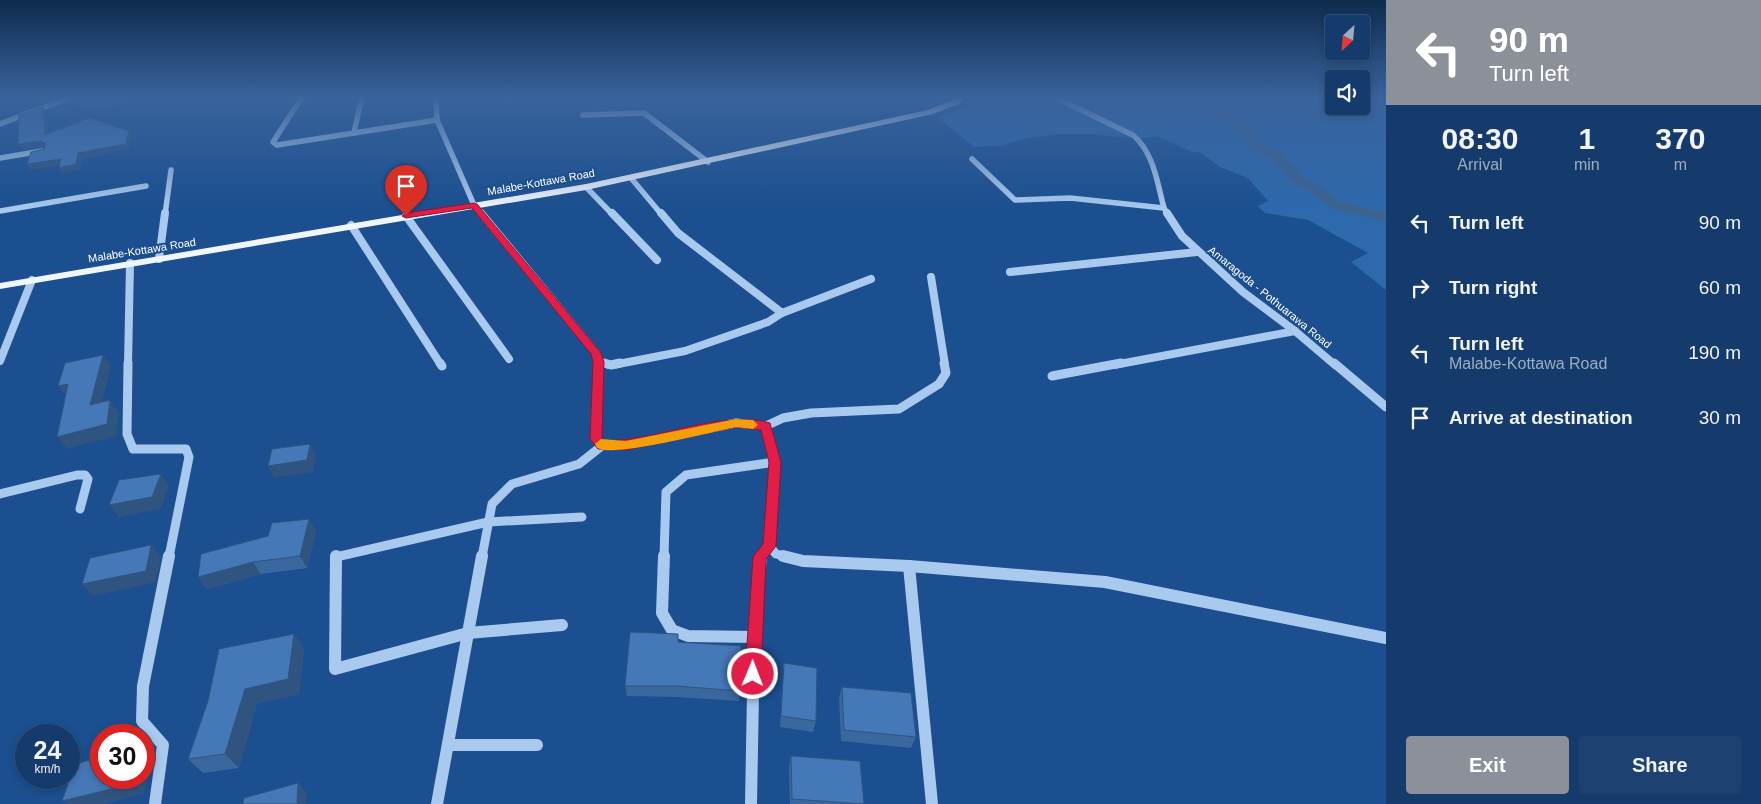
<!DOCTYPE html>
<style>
body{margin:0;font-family:Helvetica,sans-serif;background:#1d4271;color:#f1f3f6;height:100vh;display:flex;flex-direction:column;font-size:19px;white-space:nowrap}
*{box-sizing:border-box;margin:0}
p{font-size:16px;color:#9dadc1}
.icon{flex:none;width:28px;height:28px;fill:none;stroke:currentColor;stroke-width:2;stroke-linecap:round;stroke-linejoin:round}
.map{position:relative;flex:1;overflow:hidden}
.details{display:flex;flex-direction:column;background:#143b6b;width:375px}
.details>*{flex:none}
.hud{background:#8c9099;color:#fff;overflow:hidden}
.needle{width:32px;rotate:206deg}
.buttons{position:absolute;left:1325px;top:15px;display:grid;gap:10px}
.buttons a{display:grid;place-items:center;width:45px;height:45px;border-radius:5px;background:#143b6b;box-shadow:0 2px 8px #0003,0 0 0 1px #33557e;font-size:25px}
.speed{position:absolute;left:15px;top:724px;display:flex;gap:10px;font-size:25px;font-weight:700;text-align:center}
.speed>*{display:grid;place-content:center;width:65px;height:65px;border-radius:50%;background:#143b6b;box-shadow:0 2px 8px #0003,0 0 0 1px #33557e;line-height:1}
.speed small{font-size:12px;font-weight:400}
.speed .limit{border:8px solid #d22;background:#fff;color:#111}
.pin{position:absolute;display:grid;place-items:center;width:42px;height:42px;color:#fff;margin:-51px -21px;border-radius:50% 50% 50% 0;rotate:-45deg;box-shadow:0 0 5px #0007}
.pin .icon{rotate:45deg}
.me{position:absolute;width:55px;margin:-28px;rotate:1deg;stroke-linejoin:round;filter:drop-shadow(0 0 4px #0008)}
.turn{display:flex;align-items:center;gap:18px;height:105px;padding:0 20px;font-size:22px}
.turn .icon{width:65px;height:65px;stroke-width:2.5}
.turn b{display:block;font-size:35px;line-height:42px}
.eta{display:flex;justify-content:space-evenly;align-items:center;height:85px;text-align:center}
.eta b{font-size:30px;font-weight:700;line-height:35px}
.action{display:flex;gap:10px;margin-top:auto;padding:10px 20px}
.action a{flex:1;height:58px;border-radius:5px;background:#8c9099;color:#fff;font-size:20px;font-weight:700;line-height:58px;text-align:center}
.action a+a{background:#1d4271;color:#f1f3f6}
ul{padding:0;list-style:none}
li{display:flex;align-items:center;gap:15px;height:65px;padding:0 20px}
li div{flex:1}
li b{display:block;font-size:19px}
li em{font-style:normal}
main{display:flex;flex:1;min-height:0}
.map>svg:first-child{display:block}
.green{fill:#2e69ad}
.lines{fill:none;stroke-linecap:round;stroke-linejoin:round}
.canal{fill:#3c6290;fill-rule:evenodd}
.minor-far3{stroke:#a9c9ee;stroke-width:5.5}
.minor-far2{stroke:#a9c9ee;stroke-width:8}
.minor-far1{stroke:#a9c9ee;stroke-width:9}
.minor{stroke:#a9c9ee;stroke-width:12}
.major{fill:#f0f6ff;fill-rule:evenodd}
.wall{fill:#3a679d}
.shaded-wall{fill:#305480}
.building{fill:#4478b7;stroke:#305480}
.route{fill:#e11d48;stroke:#92132f}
.slow{fill:#f59e0b}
.labels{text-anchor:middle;stroke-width:4;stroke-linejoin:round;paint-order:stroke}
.far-street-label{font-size:11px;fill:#fff;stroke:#1b4f8f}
</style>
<main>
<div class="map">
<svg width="1386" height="804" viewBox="0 0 1386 804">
<rect width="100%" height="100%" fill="#1b4f8f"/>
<polygon class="green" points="992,97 1334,97 1334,106 1361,106 1361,97 1386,97 1386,290 1351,262 1368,253 1308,220 1265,213 1258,206 1268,201 1248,178 1220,167 1200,152 1192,152 1157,136 1139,139 1093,134 1059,134 1028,138 1003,145 974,147 937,117"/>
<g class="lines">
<polygon class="canal" points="1181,97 1195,97 1244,121 1252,128 1255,140 1282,153 1304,178 1319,185 1341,202 1386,213 1386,222 1331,208 1309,191 1294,184 1272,159 1245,145 1240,130 1190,104"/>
<g class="minor-far3">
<polyline points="302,97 273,142 277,145 437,120"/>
<polyline points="436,97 437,120 474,205 482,215"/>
<path d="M1054 97 1133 135C1154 153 1157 182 1164 208L1168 215"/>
<polyline points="583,115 644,113 708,162"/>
<polyline points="0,124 72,97"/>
<polyline points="354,132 362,97"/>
<polyline points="0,158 42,151"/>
<polyline points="972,159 1015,200 1070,198 1164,208"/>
<polyline points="631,178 662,215"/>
<polyline points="586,187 613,215"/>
<polyline points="0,211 146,186"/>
<polyline points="165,215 171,170"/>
</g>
<g class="minor-far2">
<polyline points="481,213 596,353 599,365"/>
<polyline points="612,213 657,260"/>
<polyline points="661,213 678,233 782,313"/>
<polyline points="1167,213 1182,236 1243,292 1295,331 1335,365"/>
<polyline points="406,216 509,359"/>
<polyline points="351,225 441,365"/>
<polyline points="159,259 165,213"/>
<polyline points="1010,272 1197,252"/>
<polyline points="931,277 945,365"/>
<polyline points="0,361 32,280"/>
<polyline points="599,362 609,365"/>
<polyline points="128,365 130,263"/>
<polyline points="613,365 685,351 768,322 782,313 871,279"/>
<polyline points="1114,365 1295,331"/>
</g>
<g class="minor-far1">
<polyline points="128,363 127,434 133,449 186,449 189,457 169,557"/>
<polyline points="440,363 442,366"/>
<polyline points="599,363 596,439 603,445 626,445 736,423 766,426 775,462 769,546 760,557"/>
<polyline points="604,363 611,365 620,363"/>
<polyline points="1334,363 1386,407"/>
<polyline points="1052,376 1121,363"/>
<polyline points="766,426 783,418 811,413 899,409 939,384 946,373 944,363"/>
<polyline points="0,494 77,475 85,475 88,479 80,509"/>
<polyline points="769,546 776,554 788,557"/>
<polyline points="336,557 488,522 582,517"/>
<polyline points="482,557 492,504 512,484 579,464 603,445"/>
<polyline points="664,557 666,492 686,475 775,462"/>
</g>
<g class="minor">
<polyline points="336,556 335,669 468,633 562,625"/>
<polyline points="664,556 662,613 672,630 688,636 754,637"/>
<polyline points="783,556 803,561 909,566 1105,582 1386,638"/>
<polyline points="909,566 932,804"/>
<polyline points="448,745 537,745"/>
<polyline points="155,804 163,745 142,721 143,686 169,556"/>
<polyline points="437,804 482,556"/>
<polyline points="751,804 754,637 761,556"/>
</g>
<polygon class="major" points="957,97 964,97 959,104 933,114 586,190 0,289 0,283 586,184 928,110 953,100"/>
</g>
<g class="wall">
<polygon points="69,97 136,97 107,108 73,104"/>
<polygon points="316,531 307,568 261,574 207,589 198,577"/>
<polygon points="678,642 740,691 739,701 676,697 627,696 625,686"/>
<polygon points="304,648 299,694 257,703 239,768 203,773 188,759"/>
<polygon points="784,663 816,721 813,732 780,727 783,675"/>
<polygon points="842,687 916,737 911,748 841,741 839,698"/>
<polygon points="791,756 864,804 790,804 789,766"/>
</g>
<g class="shaded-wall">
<polygon points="114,97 136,97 107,108 103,101"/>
<polygon points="43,107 46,112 49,141 45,135"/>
<polygon points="129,131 132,136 129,149 82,159 80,170 62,174 59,168 78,153"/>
<polygon points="41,141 44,146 22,150 18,144"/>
<polygon points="61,159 64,165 30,170 27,164"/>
<polygon points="103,355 111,367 98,417 90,405"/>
<polygon points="68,384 67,398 58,386"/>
<polygon points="110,400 119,412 116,436 67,449 57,437"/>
<polygon points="310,444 316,456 313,472 274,478 268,466"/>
<polygon points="161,474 169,486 161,509 119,517 109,505"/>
<polygon points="309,519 316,531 307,568 300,556"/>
<polygon points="151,545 161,557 156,582 93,596 82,584"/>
<polygon points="253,562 261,574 207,589 198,577"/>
<polygon points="294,634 304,648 299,694 257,703 239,768 225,754 245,689"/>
<polygon points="144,751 153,758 144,794 103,804 67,804 62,801 134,778 144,778"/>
<polygon points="298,783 307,793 306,804 297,804"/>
</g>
<g class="building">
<polygon points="69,97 114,97 103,101"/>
<polygon points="43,107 45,135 89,118 129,131 126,144 78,153 76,164 59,168 61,159 27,164 31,152 44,149 46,144 41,141 18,144 19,115"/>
<polygon points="103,355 90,405 110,400 107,424 57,437 68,384 58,386 65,363"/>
<polygon points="310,444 307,460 268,466 272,449"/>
<polygon points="161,474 152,497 109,505 119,480"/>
<polygon points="309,519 300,556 253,562 198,577 201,554 268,536 272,523"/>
<polygon points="151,545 146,571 82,584 90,558"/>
<polygon points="630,632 678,634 678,642 741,646 740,691 676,686 625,686"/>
<polygon points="294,634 288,679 245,689 225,754 188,759 208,701 219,649"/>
<polygon points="784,663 817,668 816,721 781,716"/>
<polygon points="842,687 911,693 916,737 844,730"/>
<polygon points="791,756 860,761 864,804 792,799"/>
<polygon points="101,757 101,778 134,778 132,784 62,801 75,764"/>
<polygon points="298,783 297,804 243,804 244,798"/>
</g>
<linearGradient id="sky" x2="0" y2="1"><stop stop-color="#0f2b4f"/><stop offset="0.46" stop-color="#39639b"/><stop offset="1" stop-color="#39639b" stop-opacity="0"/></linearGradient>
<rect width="1386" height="210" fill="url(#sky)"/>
<path class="route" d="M474 203 477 204 601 353 604 362 602 438 605 441C657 441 723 409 770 423L781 462 776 546 766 559 761 674 759 679 753 681 748 679 745 674 753 557 763 544 769 462 761 430 736 427 626 450 598 449 590 439 593 362 591 354 472 208 406 218 402 216 406 213Z"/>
<path class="slow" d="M736 419 753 420 758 425 753 429 736 427C712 432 618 456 600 449 596 448 597 447 595 444L601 439 626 441Z"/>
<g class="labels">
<g class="far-street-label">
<text transform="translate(541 182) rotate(-10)" y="4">Malabe-Kottawa Road</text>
<text transform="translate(142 250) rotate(-9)" y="4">Malabe-Kottawa Road</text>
<text transform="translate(1270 297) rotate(39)" y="4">Amaragoda - Pothuarawa Road</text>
</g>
</g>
</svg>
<div class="buttons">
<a><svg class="needle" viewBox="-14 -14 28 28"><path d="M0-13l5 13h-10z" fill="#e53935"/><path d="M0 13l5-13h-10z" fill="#9dadc1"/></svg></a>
<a><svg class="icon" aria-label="sound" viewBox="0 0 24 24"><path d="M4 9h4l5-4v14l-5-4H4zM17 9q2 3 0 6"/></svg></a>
</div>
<div class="speed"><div>24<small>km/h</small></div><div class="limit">30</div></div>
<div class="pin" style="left:406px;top:216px;background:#d93025"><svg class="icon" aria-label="arrive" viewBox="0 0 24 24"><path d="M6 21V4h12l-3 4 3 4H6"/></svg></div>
<svg class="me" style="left:753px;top:674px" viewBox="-20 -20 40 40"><circle r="17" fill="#e11d48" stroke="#fff" stroke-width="3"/><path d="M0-11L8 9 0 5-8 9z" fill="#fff"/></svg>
</div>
<section class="details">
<div class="hud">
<div class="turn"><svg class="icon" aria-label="left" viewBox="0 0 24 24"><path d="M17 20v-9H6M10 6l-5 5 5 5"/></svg><div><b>90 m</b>Turn left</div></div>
</div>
<div class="eta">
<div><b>08:30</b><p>Arrival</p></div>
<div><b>1</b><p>min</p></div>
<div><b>370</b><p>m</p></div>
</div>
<ul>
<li><svg class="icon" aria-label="left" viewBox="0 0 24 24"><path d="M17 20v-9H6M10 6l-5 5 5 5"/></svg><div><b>Turn left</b></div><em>90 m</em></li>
<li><svg class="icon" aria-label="right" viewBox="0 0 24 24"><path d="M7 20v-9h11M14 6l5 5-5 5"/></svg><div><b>Turn right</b></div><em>60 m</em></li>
<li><svg class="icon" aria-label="left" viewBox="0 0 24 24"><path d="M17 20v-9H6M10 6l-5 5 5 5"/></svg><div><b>Turn left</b><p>Malabe-Kottawa Road</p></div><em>190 m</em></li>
<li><svg class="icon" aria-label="arrive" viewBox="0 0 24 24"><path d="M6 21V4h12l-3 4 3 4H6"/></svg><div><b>Arrive at destination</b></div><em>30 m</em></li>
</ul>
<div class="action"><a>Exit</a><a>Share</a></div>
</section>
</main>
